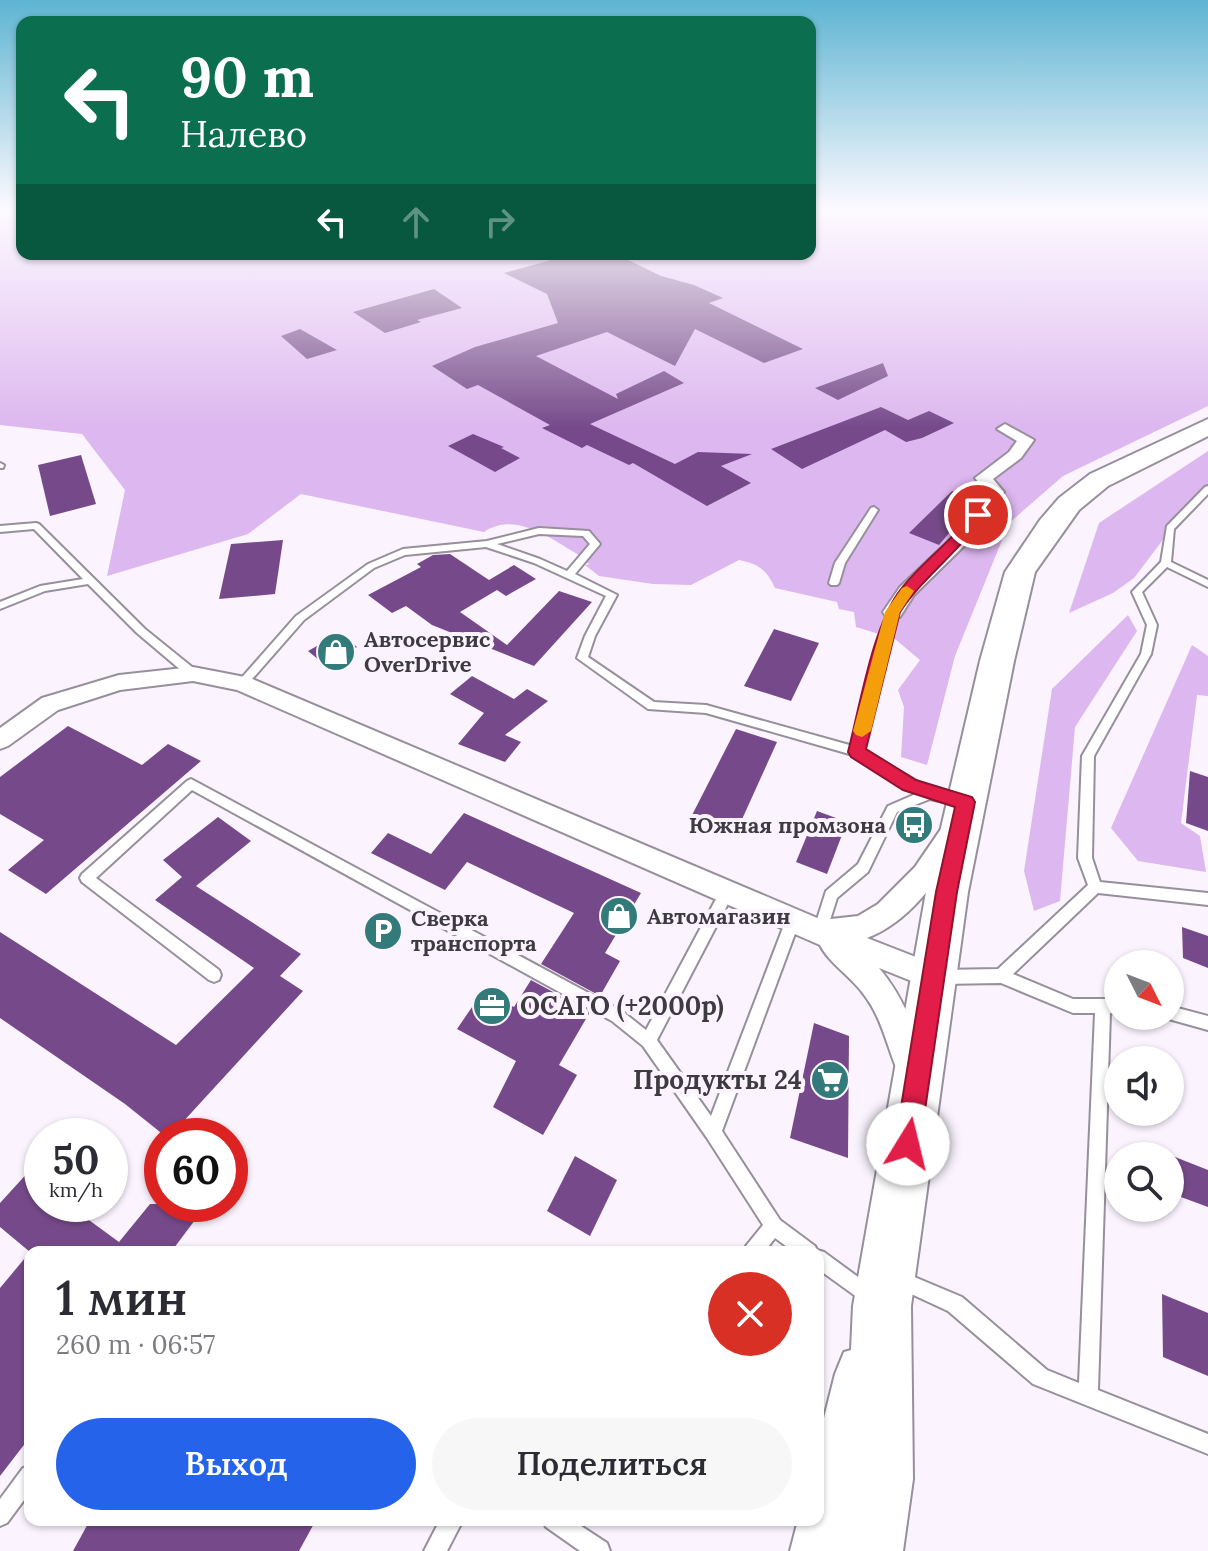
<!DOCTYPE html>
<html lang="ru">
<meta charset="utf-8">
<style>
body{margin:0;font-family:Lora,serif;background:#f7f7f7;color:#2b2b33;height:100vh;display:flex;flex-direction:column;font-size:30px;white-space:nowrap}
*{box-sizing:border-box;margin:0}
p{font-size:26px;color:#7c7c81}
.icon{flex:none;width:44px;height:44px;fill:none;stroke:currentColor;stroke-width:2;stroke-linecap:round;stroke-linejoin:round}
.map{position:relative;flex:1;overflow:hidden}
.drawer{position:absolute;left:24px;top:1246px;width:800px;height:280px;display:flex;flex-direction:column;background:#fff;border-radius:16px;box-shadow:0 2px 6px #0004}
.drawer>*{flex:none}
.hud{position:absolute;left:16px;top:16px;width:800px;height:244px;border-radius:16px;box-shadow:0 2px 6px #0004;background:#0b6e4f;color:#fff;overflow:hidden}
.needle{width:52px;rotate:132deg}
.buttons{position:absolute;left:1104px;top:950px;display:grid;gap:16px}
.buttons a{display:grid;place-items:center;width:80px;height:80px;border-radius:50%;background:#fff;box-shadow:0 2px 6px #0004;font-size:40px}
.speed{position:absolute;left:24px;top:1118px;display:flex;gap:16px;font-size:40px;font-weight:700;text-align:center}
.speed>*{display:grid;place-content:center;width:104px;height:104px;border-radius:50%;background:#fff;box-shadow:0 2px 6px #0004;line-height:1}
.speed small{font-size:20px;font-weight:400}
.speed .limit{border:12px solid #d22;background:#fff;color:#111}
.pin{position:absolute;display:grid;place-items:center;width:68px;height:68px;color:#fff;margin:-34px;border:4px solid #fff;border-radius:50%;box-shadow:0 2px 8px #0007}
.me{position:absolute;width:88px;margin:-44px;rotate:9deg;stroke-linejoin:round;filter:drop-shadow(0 0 6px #0008)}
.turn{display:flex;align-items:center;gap:28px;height:168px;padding:0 32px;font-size:36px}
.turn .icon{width:104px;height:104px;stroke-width:2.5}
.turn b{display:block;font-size:56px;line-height:68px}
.lanes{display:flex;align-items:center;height:76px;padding:0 32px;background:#0003;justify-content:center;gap:40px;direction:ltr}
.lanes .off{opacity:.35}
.round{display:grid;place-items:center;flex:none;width:84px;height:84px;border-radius:42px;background:#f7f7f7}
.overview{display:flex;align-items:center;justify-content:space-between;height:136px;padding:0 32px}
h1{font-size:48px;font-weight:600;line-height:60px}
.primary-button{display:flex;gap:16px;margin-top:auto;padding:16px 32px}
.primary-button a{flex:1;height:92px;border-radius:48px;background:#2563eb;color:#fff;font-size:32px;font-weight:600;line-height:92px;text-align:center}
.primary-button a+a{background:#f7f7f7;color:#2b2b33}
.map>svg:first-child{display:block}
.green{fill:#ddb7ef}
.building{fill:#764a8a}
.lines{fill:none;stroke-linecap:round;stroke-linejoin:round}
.service-casing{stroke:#978f9b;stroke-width:4}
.minor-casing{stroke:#978f9b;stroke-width:4}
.primary-casing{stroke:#978f9b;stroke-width:4}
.service{fill:#fff;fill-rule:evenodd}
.minor{fill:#fff;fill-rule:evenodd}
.primary{fill:#fff;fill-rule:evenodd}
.route{fill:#e11d48;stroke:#92132f;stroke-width:2}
.slow{fill:#f59e0b}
.labels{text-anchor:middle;stroke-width:8;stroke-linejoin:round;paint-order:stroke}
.poi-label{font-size:22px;font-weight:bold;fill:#3e3b40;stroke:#fbf4ff;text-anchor:start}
.near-poi-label{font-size:26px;font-weight:bold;fill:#3e3b40;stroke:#fbf4ff;text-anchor:start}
</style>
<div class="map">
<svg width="1208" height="1551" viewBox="0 0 1208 1551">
<rect width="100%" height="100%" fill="#fbf4ff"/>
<g class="green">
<path d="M0 211H22V254H810V211H1208V406L1063 476 1009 523 955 656 927 765 901 757 904 707 898 690 920 660 895 639 856 627 854 612 839 609 837 602 775 588C767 570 759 564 739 560L691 585 653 584 599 576 585 565 590 564 577 559H586C556 543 517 509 484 532L301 494 248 534 107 576 125 490 82 434 0 425Z"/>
<polygon points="1208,451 1208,491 1178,520 1134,578 1113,593 1069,613 1099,523"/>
<polygon points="1128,615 1137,631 1075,727 1060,901 1034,911 1024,871 1052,689"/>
<polygon points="1192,645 1208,656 1208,696 1197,695 1181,823 1200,836 1206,872 1138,861 1111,828"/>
</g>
<g class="building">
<polygon points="573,254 616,254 661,276 694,285 723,298 709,303 803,349 764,363 695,329 675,366 607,332 536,356 618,399 616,394 664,371 684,383 590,424 675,464 698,452 752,454 721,466 751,483 707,506 633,463 629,465 587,445 582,448 542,428 550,425 478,385 467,389 432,366 475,347 558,323 547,294 504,273"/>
<polygon points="434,289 462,308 417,320 421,322 385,333 353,312"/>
<polygon points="300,329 337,350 307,359 281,336"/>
<polygon points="883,363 888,376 838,400 815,388"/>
<polygon points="881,407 908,420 929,411 954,423 922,438 906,442 885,430 802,469 771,449"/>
<polygon points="473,434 504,447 501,448 520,458 495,472 448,446"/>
<polygon points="81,455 96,504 50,516 38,465"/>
<polygon points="952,491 977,500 939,545 909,533"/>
<polygon points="283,540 275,594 219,599 231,544"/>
<polygon points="450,554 489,580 514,565 536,579 506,596 497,590 460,612 507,645 559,591 592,602 534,666 432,625 406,606 392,613 368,595 421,567 417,564 433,555"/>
<polygon points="774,629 819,643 791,701 744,686"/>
<polygon points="340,633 357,647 325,665 308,651"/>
<polygon points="472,676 514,699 527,689 548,701 505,735 521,742 505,762 458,744 484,713 450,694"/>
<polygon points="68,726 142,765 168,744 201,761 46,894 8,870 44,840 0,814 0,777"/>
<polygon points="736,729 777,742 734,837 689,821"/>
<polygon points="1190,771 1208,777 1208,831 1186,823"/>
<polygon points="817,811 847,822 827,874 796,862"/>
<polygon points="464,813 641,893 605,953 620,961 600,996 541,964 574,913 467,862 445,890 371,853 388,833 431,854"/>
<polygon points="218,817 251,841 196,886 301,954 280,976 303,991 170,1136 165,1136 125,1104 0,1018 0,932 176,1045 254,968 155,900 182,877 163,860"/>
<polygon points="1182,927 1208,936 1208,968 1183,958"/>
<polygon points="531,980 590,1012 559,1065 577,1075 543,1135 493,1107 516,1061 457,1029 483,991 514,1007"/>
<polygon points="814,1023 849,1036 848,1158 790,1138"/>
<polygon points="1170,1155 1208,1170 1208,1207 1170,1193"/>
<polygon points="575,1156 617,1180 590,1236 547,1211"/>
<polygon points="42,1157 42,1204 67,1204 119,1242 150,1204 207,1204 171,1252 30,1252 0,1227 0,1203"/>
<polygon points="30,1252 30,1437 0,1476 0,1288"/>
<polygon points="1162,1294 1208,1313 1208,1376 1163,1357"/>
<polygon points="90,1520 316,1520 299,1551 73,1551"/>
</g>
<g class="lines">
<g class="service-casing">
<g id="service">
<polygon points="0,463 4,465 3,468 0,468"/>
<polygon points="1208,486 1208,494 1174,529 1171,562 1208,580 1208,587 1167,567 1142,592 1157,625 1151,654 1094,756 1092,858 1100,882 1208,893 1208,905 1098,893 1013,974 1073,999 1118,999 1118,1013 1110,1013 1098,1390 1208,1434 1208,1454 1033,1384 948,1311 894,1286 891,1280 894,1274 900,1271 962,1297 1047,1370 1079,1383 1095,1013 1073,1013 1001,983 941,984 936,982 934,977 936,972 941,970 998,969 1088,885 1078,858 1082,756 1141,654 1147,625 1132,592 1161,562 1167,526 1205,487"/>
<polygon points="874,507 878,510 845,563 839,583 837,585 831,585 829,583 835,563 871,508"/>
<polygon points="36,523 39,524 145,629 197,671 198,674 197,677 189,677 137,633 88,584 45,591 0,609 0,602 40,586 83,579 34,529 0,532 0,526"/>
<path d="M539 528 589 531 600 544 575 574 617 595 595 636 588 657 654 702 706 705 853 746 888 612 889 610H897L898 612 863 750 932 790 966 798 968 801 966 804 962 806 930 799 897 812 868 872 837 898 825 936 820 938 815 936 813 932 826 891 858 864 888 806 918 793 853 755 706 713 648 709 577 658 585 636 606 596 534 563 486 547 405 555 374 568 304 620 246 686H238L237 683 296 616 368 564 403 549 487 541ZM539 534 583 536 590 544 567 571 540 559 497 544Z"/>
<polygon points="191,779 622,1011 646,1030 723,886 728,884 733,886 735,890 733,894 657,1040 711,1116 786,920 788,916 793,914 798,916 800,920 722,1131 780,1220 815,1246 817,1250 824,1252 873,1288 876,1294 873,1300 867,1303 861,1300 818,1269 818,1252 794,1252 775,1238 764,1252 743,1252 746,1246 763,1225 707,1138 643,1046 612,1021 192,790 96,878 219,970 221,975 219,980 214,982 209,980 82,882 80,878 82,874 187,781"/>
<polygon points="1170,1006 1208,1016 1208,1030 1165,1018 1164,1016 1170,1016"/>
<polygon points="30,1465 30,1492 7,1523 0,1526 0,1499 23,1468"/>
<polygon points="440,1520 463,1520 447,1551 424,1551"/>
<polygon points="542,1520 572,1520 607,1543 610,1551 580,1551 546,1527"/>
</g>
</g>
<g class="minor-casing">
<g id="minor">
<polygon points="1005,424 1034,440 1021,458 993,479 1004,492 967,543 914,595 900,617 886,617 883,612 900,587 955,535 986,492 975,478 1009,452 1017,441 997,429"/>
<path d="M193 667 250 678 822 920 858 916 878 904 915 867 941 829 950 826 959 829 963 836 959 843C938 881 909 922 867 938L944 968 948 977 944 986 934 990 879 968C902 995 915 1027 924 1061L920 1072 909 1076 898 1072C886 1044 882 1017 862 992 850 976 829 963 820 945L237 690 193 681 120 690 58 710 8 746 0 749V728L42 698 119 675Z"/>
</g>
</g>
<g class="primary-casing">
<polygon id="primary" points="1208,419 1208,436 1108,486 1079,510 1035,572 1014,661 968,892 911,1306 913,1479 903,1551 790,1551 798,1520 818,1520 818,1442 835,1374 844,1352 851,1350 853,1306 926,892 980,661 1005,572 1040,520 1059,498 1090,474"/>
</g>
<use href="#service" class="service"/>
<use href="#minor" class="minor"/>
<use href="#primary" class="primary"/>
</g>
<linearGradient id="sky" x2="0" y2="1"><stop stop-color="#5eb4d2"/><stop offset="0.49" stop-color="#fdfaff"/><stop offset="1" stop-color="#fdfaff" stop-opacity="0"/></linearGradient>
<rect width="1208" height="428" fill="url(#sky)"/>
<path class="route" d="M973 513 985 515C960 551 924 576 900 612L866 749 916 780 972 797 975 802 957 892 920 1144 917 1152 908 1156 899 1152 895 1144 936 892 955 807 903 790 851 757 848 752C860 706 873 624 901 589 923 561 952 541 973 513Z"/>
<polygon class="slow" points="907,586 914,591 900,612 871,731 862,737 856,735 853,731 885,612 902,588"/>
<defs>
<g id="shop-disc" transform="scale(2)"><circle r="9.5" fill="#327b7a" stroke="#fbf4ff"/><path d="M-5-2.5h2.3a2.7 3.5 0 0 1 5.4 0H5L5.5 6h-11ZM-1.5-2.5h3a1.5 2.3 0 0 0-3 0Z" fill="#fff"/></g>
<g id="bus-disc" transform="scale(2)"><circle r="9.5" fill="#327b7a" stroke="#fbf4ff"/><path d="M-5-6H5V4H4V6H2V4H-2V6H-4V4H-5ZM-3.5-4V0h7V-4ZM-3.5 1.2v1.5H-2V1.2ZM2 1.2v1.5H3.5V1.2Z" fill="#fff"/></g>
<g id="parking-disc" transform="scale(2)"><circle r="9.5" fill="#327b7a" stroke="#fbf4ff"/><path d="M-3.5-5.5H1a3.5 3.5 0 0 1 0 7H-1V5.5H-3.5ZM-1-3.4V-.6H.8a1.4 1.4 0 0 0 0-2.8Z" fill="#fff"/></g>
<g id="office-disc" transform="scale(2)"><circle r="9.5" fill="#327b7a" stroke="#fbf4ff"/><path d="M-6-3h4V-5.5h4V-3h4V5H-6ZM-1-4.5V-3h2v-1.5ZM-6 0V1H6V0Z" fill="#fff"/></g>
<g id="supermarket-disc" transform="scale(2)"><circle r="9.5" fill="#327b7a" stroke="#fbf4ff"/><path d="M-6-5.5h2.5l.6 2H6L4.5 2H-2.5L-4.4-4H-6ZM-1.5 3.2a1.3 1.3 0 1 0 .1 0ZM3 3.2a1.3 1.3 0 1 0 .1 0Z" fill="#fff"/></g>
</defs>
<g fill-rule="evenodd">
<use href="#shop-disc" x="336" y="652"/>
<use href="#bus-disc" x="914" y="825"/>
<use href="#shop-disc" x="619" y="916"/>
<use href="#parking-disc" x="383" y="931"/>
<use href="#office-disc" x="492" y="1006"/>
<use href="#supermarket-disc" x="830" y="1080"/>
</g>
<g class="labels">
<g class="poi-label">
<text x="364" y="647">Автосервис<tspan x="364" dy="25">OverDrive</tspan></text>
<text x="886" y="833" text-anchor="end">Южная промзона</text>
<text x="647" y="924">Автомагазин</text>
<text x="411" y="926">Сверка<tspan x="411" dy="25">транспорта</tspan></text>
</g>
<g class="near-poi-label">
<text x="520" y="1015">ОСАГО (+2000р)</text>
<text x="802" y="1089" text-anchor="end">Продукты 24</text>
</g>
</g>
</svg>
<div class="buttons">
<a><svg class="needle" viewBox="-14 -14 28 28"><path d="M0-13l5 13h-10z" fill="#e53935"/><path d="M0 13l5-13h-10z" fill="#7c7c81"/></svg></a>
<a><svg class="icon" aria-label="sound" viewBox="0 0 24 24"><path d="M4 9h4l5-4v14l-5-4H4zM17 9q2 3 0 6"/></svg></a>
<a><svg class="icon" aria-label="search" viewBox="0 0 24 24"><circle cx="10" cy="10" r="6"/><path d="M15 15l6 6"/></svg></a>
</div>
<div class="speed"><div>50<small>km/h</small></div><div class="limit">60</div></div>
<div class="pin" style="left:978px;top:515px;background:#d93025"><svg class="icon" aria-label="arrive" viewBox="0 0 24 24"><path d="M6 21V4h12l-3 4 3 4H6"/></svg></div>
<svg class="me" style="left:908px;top:1144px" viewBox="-20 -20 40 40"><circle r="19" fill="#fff"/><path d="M0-13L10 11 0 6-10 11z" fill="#e11d48"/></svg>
<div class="hud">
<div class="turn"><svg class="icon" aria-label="left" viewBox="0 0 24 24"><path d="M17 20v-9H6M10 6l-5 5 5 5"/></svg><div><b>90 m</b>Налево</div></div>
<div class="lanes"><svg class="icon" aria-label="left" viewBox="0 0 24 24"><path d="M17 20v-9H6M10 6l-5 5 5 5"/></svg><svg class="icon off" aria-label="ahead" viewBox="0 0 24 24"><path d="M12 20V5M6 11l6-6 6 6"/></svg><svg class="icon off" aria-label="right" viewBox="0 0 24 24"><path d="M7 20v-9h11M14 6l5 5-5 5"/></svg></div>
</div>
<section class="drawer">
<div class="overview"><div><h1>1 мин</h1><p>260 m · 06:57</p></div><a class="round" style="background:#d93025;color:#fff"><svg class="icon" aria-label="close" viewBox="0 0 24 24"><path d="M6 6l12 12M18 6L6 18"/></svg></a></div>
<div class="primary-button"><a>Выход</a><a>Поделиться</a></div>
</section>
</div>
